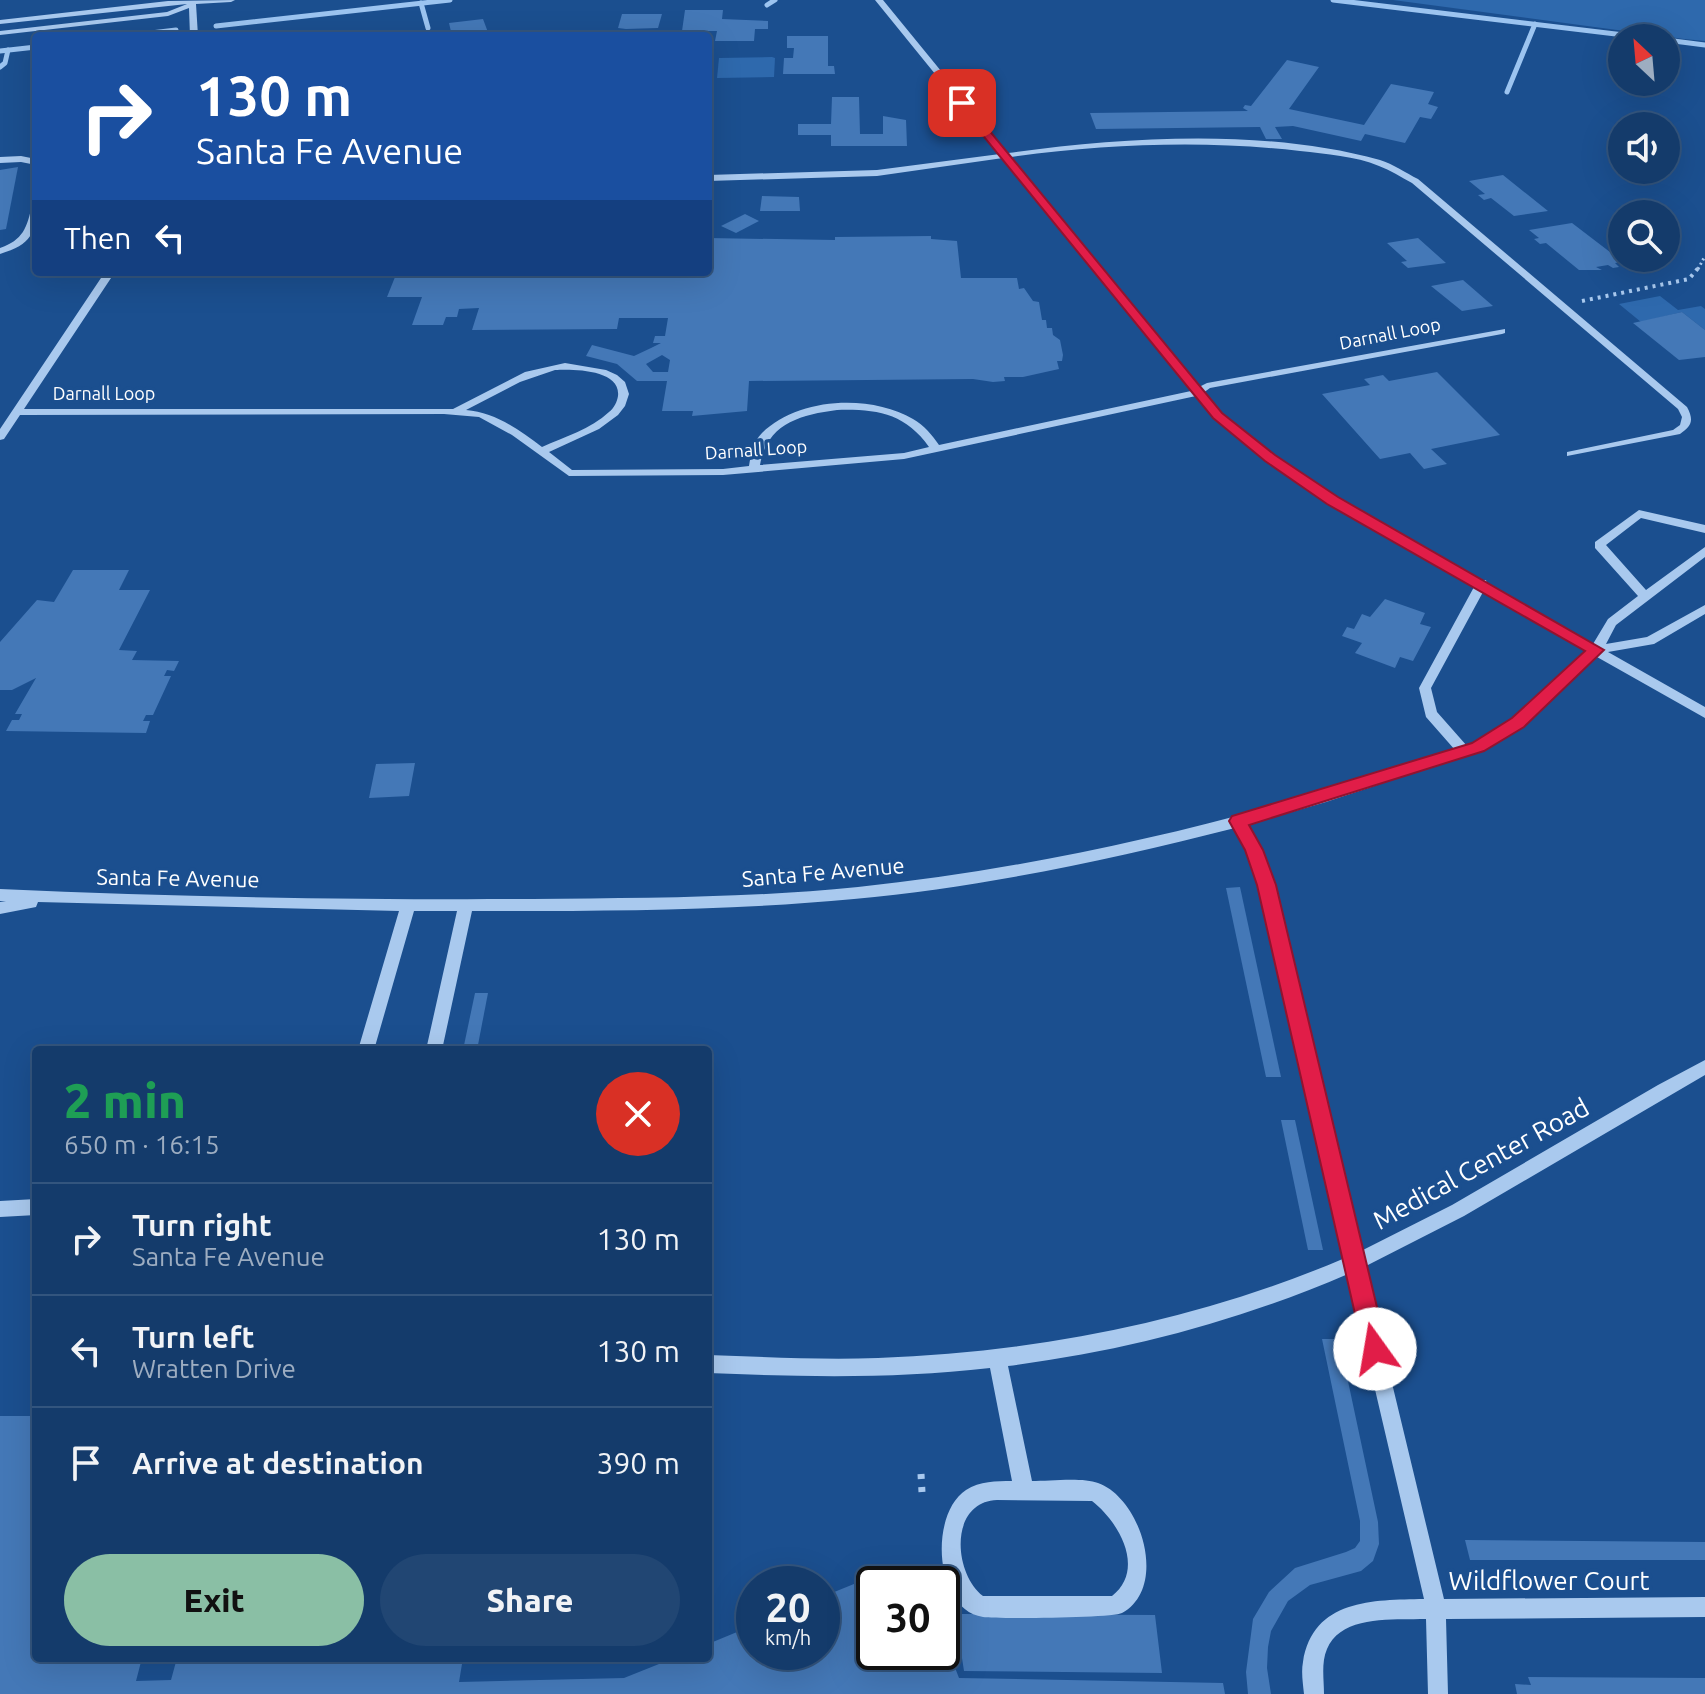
<!DOCTYPE html>
<meta charset="utf-8">
<style>
body{margin:0;font-family:Ubuntu,sans-serif;background:#214673;color:#f1f3f6;height:100vh;display:flex;flex-direction:column;font-size:30px;white-space:nowrap}
*{box-sizing:border-box;margin:0}
p{font-size:26px;color:#9dadc1}
.icon{flex:none;width:44px;height:44px;fill:none;stroke:currentColor;stroke-width:2;stroke-linecap:round;stroke-linejoin:round}
.map{position:relative;flex:1;overflow:hidden}
.details{position:absolute;left:32px;top:1046px;width:680px;height:616px;display:flex;flex-direction:column;background:#143b6b;border-radius:8px;box-shadow:0 8px 32px #0002,0 0 0 2px #33557e}
.details>*{flex:none}
.hud{position:absolute;left:32px;top:32px;width:680px;height:244px;border-radius:8px;box-shadow:0 8px 32px #0002,0 0 0 2px #33557e;background:#1a4fa0;color:#fff;overflow:hidden}
.needle{width:52px;rotate:334deg}
.buttons{position:absolute;left:1608px;top:24px;display:grid;gap:16px}
.buttons a{display:grid;place-items:center;width:72px;height:72px;border-radius:50%;background:#143b6b;box-shadow:0 8px 32px #0002,0 0 0 2px #33557e;font-size:40px}
.speed{position:absolute;left:736px;top:1566px;display:flex;gap:16px;font-size:40px;font-weight:700;text-align:center}
.speed>*{display:grid;place-content:center;width:104px;height:104px;border-radius:50%;background:#143b6b;box-shadow:0 8px 32px #0002,0 0 0 2px #33557e;line-height:1}
.speed small{font-size:20px;font-weight:400}
.speed .limit{border:4px solid #111;border-radius:12px;background:#fff;color:#111}
.pin{position:absolute;display:grid;place-items:center;width:68px;height:68px;color:#fff;margin:-34px;border-radius:16px;box-shadow:0 4px 12px #0006}
.me{position:absolute;width:88px;margin:-44px;rotate:347deg;stroke-linejoin:round;filter:drop-shadow(0 0 6px #0008)}
.turn{display:flex;align-items:center;gap:28px;height:168px;padding:0 32px;font-size:36px}
.turn .icon{width:104px;height:104px;stroke-width:2.5}
.turn b{display:block;font-size:56px;line-height:68px}
.then{display:flex;align-items:center;height:76px;padding:0 32px;background:#0003;gap:16px;font-size:30px}
.round{display:grid;place-items:center;flex:none;width:84px;height:84px;border-radius:42px;background:#214673}
.summary{display:flex;align-items:center;justify-content:space-between;height:136px;padding:0 32px}
h1{font-size:48px;font-weight:800;line-height:60px;color:#1e9e55}
.action{display:flex;gap:16px;margin-top:auto;padding:16px 32px}
.action a{flex:1;height:92px;border-radius:48px;background:#8abfa5;color:#111;font-size:32px;font-weight:800;line-height:92px;text-align:center}
.action a+a{background:#214673;color:#f1f3f6}
ul{padding:0;list-style:none}
li{display:flex;align-items:center;gap:24px;height:112px;padding:0 32px;border-top:2px solid #33557e}
li div{flex:1}
li b{display:block;font-size:30px}
li em{font-style:normal}
.map>svg:first-child{display:block}
.green{fill:#2e69ad}
.lines{fill:none;stroke-linecap:round;stroke-linejoin:round}
.stream{stroke:#9cc4f0;stroke-width:5}
.building{fill:#4478b7;fill-rule:evenodd}
.path-far2{stroke:#a9c9ee;stroke-width:3;stroke-dasharray:2 3;stroke-linecap:butt}
.path-far1{stroke:#a9c9ee;stroke-width:4;stroke-dasharray:3 5;stroke-linecap:butt}
.path{stroke:#a9c9ee;stroke-width:7;stroke-dasharray:5 8;stroke-linecap:butt}
.minor{fill:#a9c9ee;fill-rule:evenodd}
.route{fill:#e11d48;stroke:#92132f;stroke-width:2}
.labels{text-anchor:middle;stroke-width:7;stroke-linejoin:round;paint-order:stroke}
.far-street-label{font-size:18px;fill:#fff;stroke:#1b4f8f}
.street-label{font-size:22px;fill:#fff;stroke:#1b4f8f}
.near-street-label{font-size:26px;fill:#fff;stroke:#1b4f8f}
</style>
<div class="map">
<svg width="1705" height="1694" viewBox="0 0 1705 1694">
<rect width="100%" height="100%" fill="#1b4f8f"/>
<g class="green">
<polygon points="1393,0 1705,0 1705,41 1684,39"/>
<polygon points="719,58 772,57 775,58 774,77 717,78"/>
<polygon points="1660,296 1678,310 1701,306 1705,309 1705,330 1682,312 1641,322 1619,304"/>
</g>
<g class="lines">
<g class="stream">
<polyline points="1333,0 1649,38"/>
<polyline points="421,3 428,28"/>
<polyline points="767,5 775,0"/>
<polyline points="216,26 450,0"/>
<polyline points="126,36 176,30"/>
<polyline points="1666,40 1705,45"/>
<polyline points="0,51 36,47"/>
<polyline points="0,67 5,63 8,50"/>
<polyline points="1507,92 1535,24"/>
</g>
</g>
<g class="building">
<polygon points="685,10 723,10 722,19 768,21 768,29 755,29 754,41 715,41 717,31 682,31"/>
<polygon points="622,14 662,14 658,28 626,29 618,28"/>
<polygon points="483,19 489,35 452,36 449,23"/>
<polygon points="787,36 828,36 828,66 834,66 835,74 783,74 784,58 793,58 794,48 787,48"/>
<polygon points="1287,60 1319,67 1289,109 1364,125 1391,84 1434,92 1428,104 1438,107 1431,119 1420,117 1405,143 1365,134 1361,141 1293,126 1275,127 1282,139 1266,139 1260,127 1096,129 1090,113 1248,111 1243,108 1245,105 1251,106"/>
<polygon points="832,97 859,97 860,134 883,134 883,116 906,120 907,146 831,146 831,135 798,135 798,124 831,124"/>
<polygon points="18,167 6,229 0,230 0,170"/>
<polygon points="1503,175 1548,211 1514,216 1491,198 1484,200 1478,195 1485,194 1469,181"/>
<polygon points="762,196 799,197 800,211 760,211"/>
<polygon points="745,214 759,221 736,233 721,226"/>
<polygon points="1572,223 1623,262 1615,263 1619,267 1613,268 1608,265 1596,267 1602,270 1579,270 1546,243 1540,244 1534,239 1539,238 1529,230"/>
<path d="M931 236V239L957 241 961 278H1017L1019 289 1024 288 1033 301 1039 302 1042 320H1046L1047 328H1052L1053 335 1060 340 1063 355 1062 361H1057L1059 369 1023 377H1004L1005 381 993 382 973 379 749 381 747 411 692 416 693 411H662L667 381H637L617 364 586 356 592 345 634 356 651 348 661 343H653L655 336H665L668 318H619L617 329 472 330 479 308 459 309 457 317H446L443 325H412L422 297H387L397 272H708V238L835 240V237ZM662 355 670 360 668 372H653L646 364Z"/>
<polygon points="1418,238 1446,263 1408,268 1401,262 1407,261 1387,243"/>
<polygon points="1463,280 1493,306 1462,311 1431,286"/>
<polygon points="1682,312 1705,330 1705,357 1679,360 1633,323"/>
<polygon points="1437,372 1500,435 1431,449 1447,464 1424,469 1410,453 1380,459 1322,394 1370,385 1364,379 1383,375 1389,381"/>
<polygon points="73,570 129,570 119,590 150,590 119,650 137,651 132,660 179,661 174,671 167,670 164,676 171,676 153,715 146,715 143,721 150,721 146,733 6,731 12,720 19,720 22,714 15,714 36,678 12,690 0,690 0,642 37,600 54,602"/>
<polygon points="1385,599 1425,613 1420,624 1431,627 1413,661 1400,657 1395,668 1355,653 1362,643 1342,636 1347,627 1354,629 1362,614 1370,617"/>
<polygon points="415,763 409,796 369,798 376,764"/>
<polygon points="1240,887 1281,1077 1266,1077 1226,888"/>
<polygon points="475,993 488,993 477,1050 463,1050"/>
<polygon points="1281,1120 1295,1120 1323,1250 1308,1250"/>
<polygon points="1322,1339 1339,1339 1378,1522 1379,1544 1373,1561 1361,1571 1310,1585 1288,1601 1271,1631 1268,1647 1267,1668 1271,1694 1248,1694 1246,1672 1253,1619 1269,1592 1295,1568 1346,1552 1355,1548 1360,1541 1360,1521"/>
<polygon points="0,1416 36,1416 36,1658 142,1658 136,1681 171,1680 177,1658 463,1658 459,1682 624,1678 674,1658 708,1658 708,1644 754,1625 754,1652 822,1652 822,1597 903,1564 909,1584 874,1584 874,1652 942,1652 942,1634 959,1678 1223,1683 1225,1694 0,1694"/>
<polygon points="1465,1540 1705,1542 1705,1560 1470,1560"/>
<polygon points="938,1574 961,1622 960,1614 1155,1615 1162,1673 964,1671 962,1658 956,1661 942,1622 942,1584 928,1584 926,1579"/>
<polygon points="1528,1677 1705,1678 1705,1694 1517,1694 1515,1684 1531,1685"/>
</g>
<g class="lines">
<polyline class="path-far2" points="1698,269 1705,256"/>
<polyline class="path-far1" points="1582,301 1689,279 1699,267"/>
<polyline class="path" points="921,1474 922,1492"/>
<g class="minor">
<polygon points="235,0 231,2 196,4 198,36 190,36 189,8 168,16 0,35 0,31 167,12 187,4 0,24 0,20 168,1"/>
<path d="M875 0H883L1008 153C1125 137 1264 128 1380 160 1393 164 1406 173 1418 179L1687 407C1694 420 1692 426 1680 434L1567 456V452L1673 430 1680 425 1682 417 1678 409 1412 183C1401 177 1390 170 1379 166 1355 156 1326 154 1300 151 1204 140 1107 144 1011 157L1199 387 1207 383 1505 329V333L1502 334 1210 388 1203 393C1221 414 1241 430 1263 447 1330 499 1406 538 1480 580H1486L1487 584 1593 644 1608 619 1638 596 1595 548V542L1639 510 1705 525V533L1641 518 1606 545 1646 590 1705 547V557L1616 625 1606 644 1647 637 1705 605V614L1654 644 1608 652 1705 707V718L1597 657C1561 691 1527 727 1483 750L1326 802 1247 825 1261 850 1273 885 1361 1251 1452 1205 1658 1085 1705 1060V1075L1464 1216 1364 1267 1444 1599 1705 1597V1617L1446 1619 1448 1694H1428L1426 1619C1396 1620 1341 1614 1327 1649 1321 1663 1324 1679 1324 1694H1304C1303 1684 1301 1672 1303 1662 1313 1599 1373 1600 1424 1599L1348 1274C1239 1321 1126 1351 1008 1366L1032 1481C1049 1481 1083 1477 1098 1483 1141 1498 1169 1587 1122 1613 1114 1618 996 1619 983 1617 934 1610 929 1514 966 1490 980 1481 996 1481 1012 1481L990 1368C896 1379 802 1377 708 1373V1355C765 1357 821 1360 878 1358 1039 1352 1197 1321 1345 1258L1259 885 1247 850 1235 828C1110 860 983 887 854 899 727 911 599 911 472 911L442 1050H426L457 911H414L374 1050H358L399 911 38 902 36 907 0 914V902L6 901H0V889C178 897 355 900 533 899 641 898 750 898 858 887 1063 865 1261 816 1455 750L1426 717 1419 688 1474 587C1399 544 1322 504 1254 450 1232 433 1213 418 1196 396L904 459 723 475 569 476 512 435 479 417 444 414 20 415 4 439 0 440V429L105 272H115L24 409H453L525 372 565 363 606 370 617 375 625 382 629 394 625 406 618 415 599 429 549 452 572 470 723 469 749 466C751 454 753 442 762 433 798 397 871 394 913 419 924 425 932 435 939 445L1191 391 1003 158 877 176 708 181V175L877 170 1000 154ZM555 370C572 369 621 369 618 396 617 402 614 408 609 412 591 429 564 437 542 447 519 430 495 412 466 410L520 382ZM837 410C876 409 905 413 929 447L904 453 760 465C767 424 799 415 837 410ZM1483 592 1587 651C1553 684 1512 730 1467 746L1437 712 1431 688ZM997 1500 1092 1501C1119 1522 1146 1569 1112 1596H983C953 1573 949 1502 997 1500Z"/>
<polygon points="21,156 36,159 36,165 21,162 0,163 0,157"/>
<path d="M36 202C36 234 32 244 0 254V248C23 240 27 228 32 205Z"/>
<polygon points="36,1199 36,1215 0,1217 0,1201"/>
</g>
</g>
<polygon class="route" points="958,101 965,101 1222,413 1275,455 1338,497 1604,650 1524,727 1484,751 1249,825 1263,850 1276,885 1387,1349 1384,1358 1375,1361 1367,1358 1363,1349 1257,885 1245,850 1229,821 1232,816 1472,743 1512,718 1585,651 1327,504 1265,461 1213,418 958,105"/>
<g class="labels">
<g class="far-street-label">
<text transform="translate(1390 334) rotate(-11)" y="6">Darnall Loop</text>
<text x="104" y="400">Darnall Loop</text>
<text transform="translate(756 450) rotate(-4)" y="6">Darnall Loop</text>
</g>
<g class="street-label">
<text transform="translate(823 872) rotate(-5)" y="8">Santa Fe Avenue</text>
<text transform="translate(178 878) rotate(1)" y="8">Santa Fe Avenue</text>
</g>
<g class="near-street-label">
<text transform="translate(1481 1164) rotate(-29)" y="9">Medical Center Road</text>
<text x="1549" y="1590">Wildflower Court</text>
</g>
</g>
</svg>
<div class="buttons">
<a><svg class="needle" viewBox="-14 -14 28 28"><path d="M0-13l5 13h-10z" fill="#e53935"/><path d="M0 13l5-13h-10z" fill="#9dadc1"/></svg></a>
<a><svg class="icon" aria-label="sound" viewBox="0 0 24 24"><path d="M4 9h4l5-4v14l-5-4H4zM17 9q2 3 0 6"/></svg></a>
<a><svg class="icon" aria-label="search" viewBox="0 0 24 24"><circle cx="10" cy="10" r="6"/><path d="M15 15l6 6"/></svg></a>
</div>
<div class="speed"><div>20<small>km/h</small></div><div class="limit">30</div></div>
<div class="pin" style="left:962px;top:103px;background:#d93025"><svg class="icon" aria-label="arrive" viewBox="0 0 24 24"><path d="M6 21V4h12l-3 4 3 4H6"/></svg></div>
<svg class="me" style="left:1375px;top:1349px" viewBox="-20 -20 40 40"><circle r="19" fill="#fff"/><path d="M0-13L10 11 0 6-10 11z" fill="#e11d48"/></svg>
<div class="hud">
<div class="turn"><svg class="icon" aria-label="right" viewBox="0 0 24 24"><path d="M7 20v-9h11M14 6l5 5-5 5"/></svg><div><b>130 m</b>Santa Fe Avenue</div></div>
<div class="then">Then<svg class="icon" aria-label="left" viewBox="0 0 24 24"><path d="M17 20v-9H6M10 6l-5 5 5 5"/></svg></div>
</div>
<section class="details">
<div class="summary"><div><h1>2 min</h1><p>650 m · 16:15</p></div><a class="round" style="background:#d93025;color:#fff"><svg class="icon" aria-label="close" viewBox="0 0 24 24"><path d="M6 6l12 12M18 6L6 18"/></svg></a></div>
<ul>
<li><svg class="icon" aria-label="right" viewBox="0 0 24 24"><path d="M7 20v-9h11M14 6l5 5-5 5"/></svg><div><b>Turn right</b><p>Santa Fe Avenue</p></div><em>130 m</em></li>
<li><svg class="icon" aria-label="left" viewBox="0 0 24 24"><path d="M17 20v-9H6M10 6l-5 5 5 5"/></svg><div><b>Turn left</b><p>Wratten Drive</p></div><em>130 m</em></li>
<li><svg class="icon" aria-label="arrive" viewBox="0 0 24 24"><path d="M6 21V4h12l-3 4 3 4H6"/></svg><div><b>Arrive at destination</b></div><em>390 m</em></li>
</ul>
<div class="action"><a>Exit</a><a>Share</a></div>
</section>
</div>
